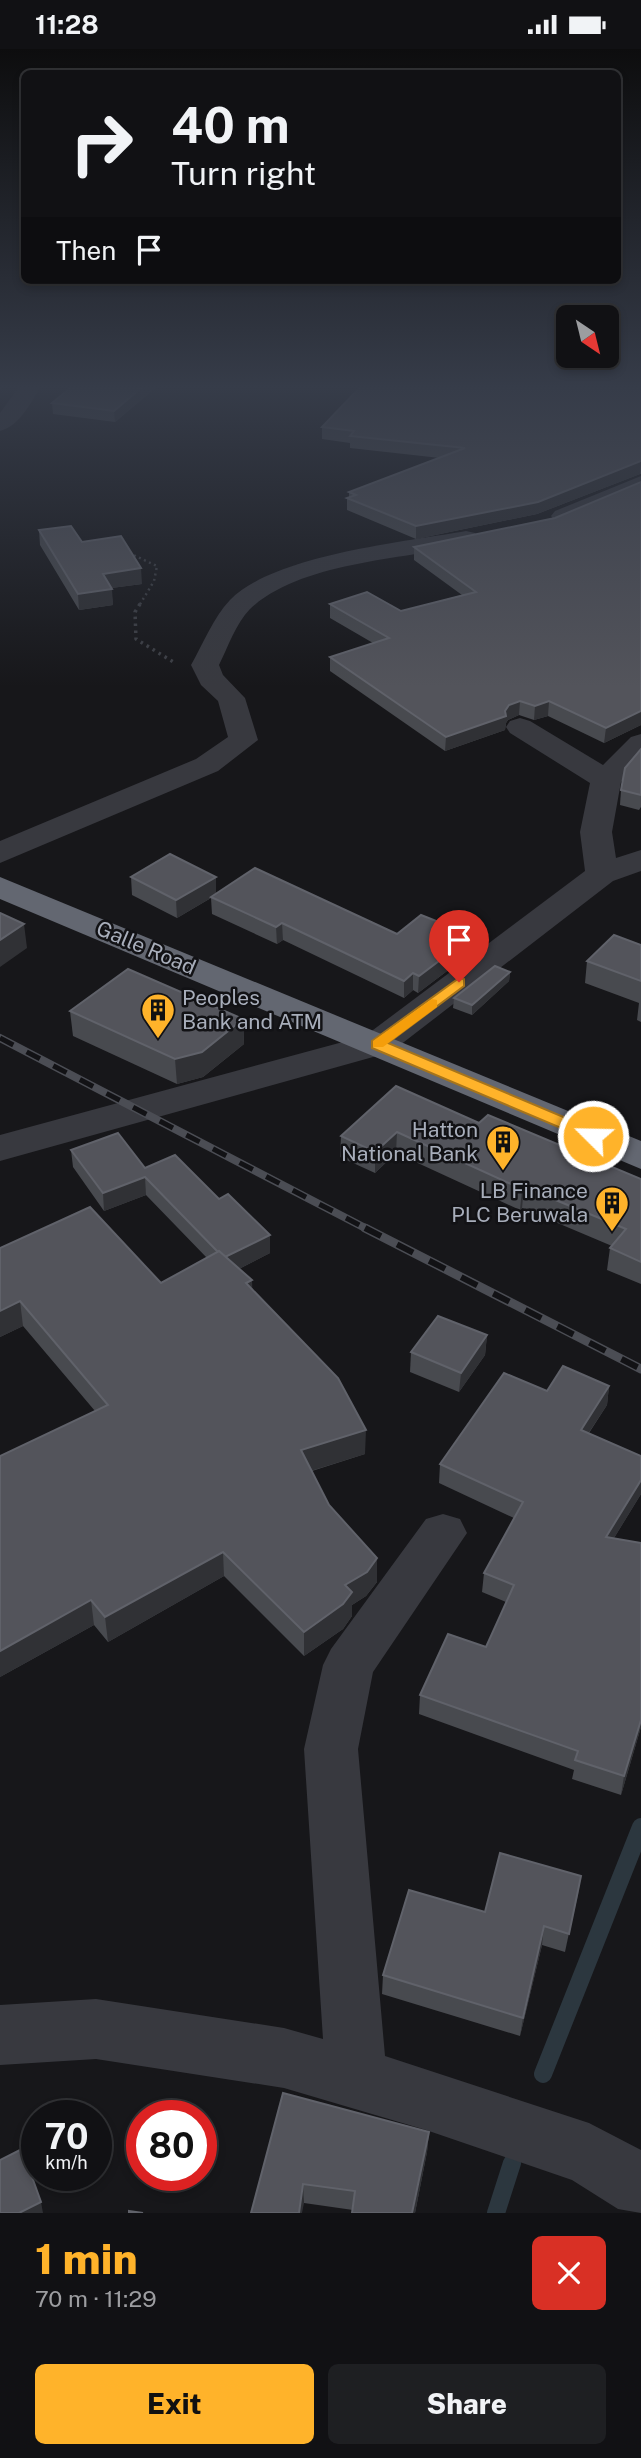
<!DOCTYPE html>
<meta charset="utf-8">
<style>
body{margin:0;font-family:"Public Sans",sans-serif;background:#1e1f22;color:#f1f3f6;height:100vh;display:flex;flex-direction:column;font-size:26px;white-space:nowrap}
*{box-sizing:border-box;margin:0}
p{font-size:23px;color:#9c9da0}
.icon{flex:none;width:38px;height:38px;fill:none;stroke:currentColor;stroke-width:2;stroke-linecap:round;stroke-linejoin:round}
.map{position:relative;height:2164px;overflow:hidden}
.details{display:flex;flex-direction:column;background:#111114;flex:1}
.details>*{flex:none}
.banner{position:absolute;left:21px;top:21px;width:600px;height:214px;border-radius:10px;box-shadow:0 4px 10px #0003,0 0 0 2px #303134;background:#111114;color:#f1f3f6;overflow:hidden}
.needle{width:46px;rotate:145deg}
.tools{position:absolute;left:556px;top:256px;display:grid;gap:14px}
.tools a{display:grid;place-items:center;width:63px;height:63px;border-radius:10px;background:#111114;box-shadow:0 4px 10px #0003,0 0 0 2px #303134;font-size:35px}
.speed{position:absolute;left:21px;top:2051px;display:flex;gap:14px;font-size:35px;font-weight:700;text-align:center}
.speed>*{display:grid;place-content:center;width:91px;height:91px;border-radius:50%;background:#111114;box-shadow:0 4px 10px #0003,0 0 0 2px #303134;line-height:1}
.speed small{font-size:18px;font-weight:400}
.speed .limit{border:10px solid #d22;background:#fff;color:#111}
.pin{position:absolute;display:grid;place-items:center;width:60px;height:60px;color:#fff;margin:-72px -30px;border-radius:50% 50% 50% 0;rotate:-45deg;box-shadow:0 0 7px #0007}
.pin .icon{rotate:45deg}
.me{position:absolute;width:77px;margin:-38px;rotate:293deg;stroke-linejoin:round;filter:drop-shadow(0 0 5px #0008)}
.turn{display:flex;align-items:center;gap:24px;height:147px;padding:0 35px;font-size:32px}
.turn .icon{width:91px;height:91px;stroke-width:2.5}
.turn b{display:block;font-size:49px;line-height:60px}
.then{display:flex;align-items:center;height:66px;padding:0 35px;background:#0003;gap:14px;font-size:26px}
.round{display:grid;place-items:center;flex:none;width:74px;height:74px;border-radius:10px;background:#1e1f22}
.summary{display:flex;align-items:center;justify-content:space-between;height:119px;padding:0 35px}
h1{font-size:42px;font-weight:800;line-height:52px;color:#ffb32a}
.primary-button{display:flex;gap:14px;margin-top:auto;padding:14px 35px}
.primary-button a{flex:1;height:80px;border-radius:10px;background:#ffb32a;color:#111;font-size:28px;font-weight:800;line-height:80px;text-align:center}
.primary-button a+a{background:#1e1f22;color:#f1f3f6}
.status{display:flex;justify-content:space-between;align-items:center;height:49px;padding:0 35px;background:#111114;direction:ltr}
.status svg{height:19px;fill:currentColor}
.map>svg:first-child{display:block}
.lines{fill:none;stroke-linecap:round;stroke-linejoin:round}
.stream{stroke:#2c373f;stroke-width:18}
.path-far1{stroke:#3e4046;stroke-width:2.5;stroke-dasharray:2 3.5;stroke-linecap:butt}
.path{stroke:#3e4046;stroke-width:3.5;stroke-dasharray:2.5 4.5;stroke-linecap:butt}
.minor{fill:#38393f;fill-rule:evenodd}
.highway{fill:#636771;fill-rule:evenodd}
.rail-far1-casing{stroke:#4b4d54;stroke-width:8}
.rail-casing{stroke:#4b4d54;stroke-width:9}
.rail-far1{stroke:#121215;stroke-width:5;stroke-dasharray:15;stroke-linecap:butt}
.rail{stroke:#121215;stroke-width:6;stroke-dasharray:18;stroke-linecap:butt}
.wall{fill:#484a4f}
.shaded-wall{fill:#303135}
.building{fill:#53545b;stroke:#60626a;stroke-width:2}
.route{fill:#ffb32a;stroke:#a6741b;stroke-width:2}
.slow{fill:#f59e0b}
.labels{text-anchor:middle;stroke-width:5;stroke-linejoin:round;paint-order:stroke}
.street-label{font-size:21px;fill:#a8aebb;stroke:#121215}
.poi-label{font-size:21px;fill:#a8aebb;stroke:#121215;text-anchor:end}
</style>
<div class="status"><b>11:28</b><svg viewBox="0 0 49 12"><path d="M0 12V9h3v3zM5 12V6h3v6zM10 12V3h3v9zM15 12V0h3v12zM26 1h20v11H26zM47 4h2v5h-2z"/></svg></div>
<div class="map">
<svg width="641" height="2164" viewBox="0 0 641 2164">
<rect width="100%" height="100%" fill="#17171a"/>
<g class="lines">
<g class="stream">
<polyline points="543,2025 641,1778"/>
<polyline points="496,2164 512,2114"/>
</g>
<polyline class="path-far1" points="129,504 157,517 154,532 139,557"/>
<polyline class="path" points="140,555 135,563 136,590 175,614"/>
<g class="minor">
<path d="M21 335H42C32 352 20 377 0 382V364Z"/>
<polygon points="641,427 641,442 571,472 555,472 551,467 555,462"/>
<path d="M466 482 475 484 478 489 475 494C407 511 303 511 250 560 236 574 228 598 219 616L223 626 245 649 258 691 218 722 0 814V792L196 710 228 688 218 652 201 636 191 616C203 595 213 569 230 551 274 506 404 493 466 482Z"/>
<polygon points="520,669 530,672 603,716 631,688 641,685 641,711 621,733 612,783 616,809 641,801 641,822 613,832 391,1003 0,1112 0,1086 365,987 585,822 580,783 590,734 510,684 506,678 510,672"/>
<polygon points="443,1465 460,1470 467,1484 373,1623 358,1700 385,2007 589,2074 641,2101 641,2164 618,2160 572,2131 426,2081 284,2039 96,2010 0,2016 0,1956 96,1950 284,1979 323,1990 304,1700 323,1616 331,1600 426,1470"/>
</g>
<polygon class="highway" points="0,828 641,1092 641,1120 0,850"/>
<g class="rail-far1-casing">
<polyline id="rail-far1" points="0,989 369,1181"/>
</g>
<g class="rail-casing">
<polyline id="rail" points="365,1179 641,1320"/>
</g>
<use href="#rail-far1" class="rail-far1"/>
<use href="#rail" class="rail"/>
</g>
<g class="wall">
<polygon points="75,335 160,335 115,373 53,365 52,354"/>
<polygon points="641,335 641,425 640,425 537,465 416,490 347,461 347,449 349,448 349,443 440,409 350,399 350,394 322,390 322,378"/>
<polygon points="641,433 641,676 604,694 548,667 534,671 519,666 508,671 506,674 505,681 445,702 330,622 330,608 373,594 330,569 330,555 401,562 462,546 414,511 414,498 555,469"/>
<polygon points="39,481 82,493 142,535 111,539 113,556 79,561 40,496"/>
<polygon points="641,700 641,758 639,761 620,756 621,741"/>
<polygon points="131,828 216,828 216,845 463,899 460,902 459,913 418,944 413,941 404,949 283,891 277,895 212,865 211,849 177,869 132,846"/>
<polygon points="641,896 641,973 637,971 639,954 585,934 587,912"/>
<polygon points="510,923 509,932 472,966 453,959 454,949"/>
<polygon points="70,962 243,970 244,995 203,1028 177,1035 73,987"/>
<polygon points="479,1074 641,1130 641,1235 607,1221 610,1199 612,1197 522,1159 520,1161 396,1104 375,1124 340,1108 341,1087"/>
<polygon points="71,1101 145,1119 219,1150 270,1186 270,1204 239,1220 365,1405 312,1422 329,1456 377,1509 377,1533 366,1547 352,1556 352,1567 343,1580 304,1607 224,1527 108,1593 94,1576 0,1628 95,1362 23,1277 0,1288 0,1199 161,1234 207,1209 146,1146 104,1162 73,1118"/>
<polygon points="487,1286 485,1306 459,1343 410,1323 411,1303"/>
<polygon points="609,1337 607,1356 589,1384 641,1407 641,1445 614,1489 641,1494 641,1678 621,1746 572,1730 574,1721 419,1665 420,1646 486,1598 506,1553 482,1543 484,1524 514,1469 439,1434 440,1415 547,1342"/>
<polygon points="581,1827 565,1903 542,1896 520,1987 382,1945 383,1926 485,1863"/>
<polygon points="283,2044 429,2083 427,2103 415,2164 352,2164 353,2161 304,2154"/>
</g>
<g class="shaded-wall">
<polygon points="0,335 6,335 0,341"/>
<polygon points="146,335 160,335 115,373 114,362"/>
<polygon points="641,412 640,425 537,465 416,490 416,477"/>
<polygon points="141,519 142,535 104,540 103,525"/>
<polygon points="112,540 113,556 79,561 78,545"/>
<polygon points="520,652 519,666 508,671 506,674 505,681 445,702 446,688 505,662 509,656"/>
<polygon points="549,652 548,667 534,671 535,657"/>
<polygon points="641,662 641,676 604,694 606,679"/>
<polygon points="216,828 216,846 177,869 176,851"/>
<polygon points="282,874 283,891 277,895 276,878"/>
<polygon points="24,875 27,899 0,918 0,891"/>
<polygon points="464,883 463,899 460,902 459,913 418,944 419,927 451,893"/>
<polygon points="510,923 509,932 472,966 472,956"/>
<polygon points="413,924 413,941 404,949 404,932"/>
<polygon points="243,970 244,995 203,1028 177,1035 175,1010"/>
<polygon points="397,1083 396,1104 375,1124 375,1103"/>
<polygon points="145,1128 146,1146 104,1162 103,1144"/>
<polygon points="524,1138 522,1159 520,1161 522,1140"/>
<polygon points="270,1186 270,1204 225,1227 224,1209"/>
<polygon points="252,1231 253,1256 246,1234"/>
<polygon points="20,1252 23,1277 0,1288 0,1262"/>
<polygon points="487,1286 485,1306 459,1343 461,1324"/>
<polygon points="609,1337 607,1356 578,1400 581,1381"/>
<polygon points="366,1381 365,1405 301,1425 301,1401"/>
<polygon points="641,1431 641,1445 603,1507 606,1488"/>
<polygon points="223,1503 224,1527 108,1593 105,1568"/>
<polygon points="377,1509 377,1533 366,1547 352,1556 352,1567 343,1580 304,1607 304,1583 345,1536"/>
<polygon points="91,1551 94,1576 0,1628 0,1602"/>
<polygon points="641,1671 641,1678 621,1746 624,1727"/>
<polygon points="581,1827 578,1846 565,1903 569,1885"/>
<polygon points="544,1877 542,1896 520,1987 523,1969"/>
<polygon points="429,2083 427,2103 415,2164 412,2164"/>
<polygon points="303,2135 304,2154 302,2164 299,2164"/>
<polygon points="41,2153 43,2164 19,2164"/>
</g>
<g class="building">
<polygon points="75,335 146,335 114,362 52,354"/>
<polygon points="363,335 641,335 641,412 538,453 416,477 347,449 356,446 349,443 465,399 350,387 354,382 322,378"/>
<polygon points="641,433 641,662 606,679 549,652 535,657 520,652 509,656 505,662 506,667 446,688 330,608 389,589 330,555 367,543 401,562 476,543 414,498 555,469"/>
<polygon points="71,477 82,493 121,487 141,519 103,525 112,540 78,545 39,481"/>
<polygon points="641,700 641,746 621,741 625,719"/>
<polygon points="170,805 216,828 176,851 131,828"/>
<polygon points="255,819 397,885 421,866 464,883 451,893 460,896 419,927 413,924 404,932 282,874 276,878 211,848"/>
<polygon points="0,864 24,875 0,891"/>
<polygon points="614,886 641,896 641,932 587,912"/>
<polygon points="495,917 510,923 472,956 454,949"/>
<polygon points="128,920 243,970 202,1003 175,1010 70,962"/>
<polygon points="396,1037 479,1074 488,1066 641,1130 641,1213 610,1199 626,1180 524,1138 522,1140 397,1083 375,1103 341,1087"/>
<polygon points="118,1084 145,1119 175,1106 219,1150 228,1145 270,1186 225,1208 219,1202 218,1203 145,1128 103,1144 71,1101"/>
<polygon points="90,1158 161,1234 219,1202 252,1231 246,1234 338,1329 366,1381 301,1401 329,1456 377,1509 367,1523 345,1536 352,1543 343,1555 304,1583 223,1503 105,1568 91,1551 0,1602 0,1407 108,1356 20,1252 0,1262 0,1199"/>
<polygon points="438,1267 487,1286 461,1324 411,1303"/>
<polygon points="563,1317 609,1337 581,1381 641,1407 641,1431 606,1488 641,1494 641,1671 624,1727 575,1711 578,1702 420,1646 448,1585 486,1598 514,1536 484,1524 523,1453 440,1415 504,1324 547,1342"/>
<polygon points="500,1804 581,1827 569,1885 544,1877 523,1969 383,1926 409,1841 485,1863"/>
<polygon points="283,2044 429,2083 412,2164 352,2164 355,2142 303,2135 299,2164 251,2164"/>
<polygon points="22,2100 41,2153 19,2164 0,2164 0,2111"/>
<polygon points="129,2162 143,2164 129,2164"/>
</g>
<linearGradient id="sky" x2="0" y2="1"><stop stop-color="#0d0d0e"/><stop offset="0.53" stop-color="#363c49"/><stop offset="1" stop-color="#363c49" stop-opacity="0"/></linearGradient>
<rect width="641" height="638" fill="url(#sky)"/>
<polygon class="route" points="459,929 464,930 464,937 388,994 599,1083 599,1090 587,1090 372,999 372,992"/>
<polygon class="slow" points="432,950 437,951 437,958 383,998 373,998 373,992"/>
<defs>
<g id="building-pin" transform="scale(1.75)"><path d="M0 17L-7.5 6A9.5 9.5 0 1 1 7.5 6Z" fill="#ffb32a" stroke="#121215"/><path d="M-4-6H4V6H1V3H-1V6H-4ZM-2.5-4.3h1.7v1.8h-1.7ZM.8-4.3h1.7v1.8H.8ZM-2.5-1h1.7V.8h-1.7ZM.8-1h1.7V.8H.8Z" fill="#111"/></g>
</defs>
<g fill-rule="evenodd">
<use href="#building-pin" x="158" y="961"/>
<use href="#building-pin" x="503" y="1093"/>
<use href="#building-pin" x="612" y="1154"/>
</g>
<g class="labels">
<g class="street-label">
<text transform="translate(146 899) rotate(23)" y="7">Galle Road</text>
</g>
<g class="poi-label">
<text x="182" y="956" text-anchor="start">Peoples<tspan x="182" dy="24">Bank and ATM</tspan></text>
<text x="478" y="1088">Hatton<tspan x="478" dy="24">National Bank</tspan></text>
<text x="588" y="1149">LB Finance<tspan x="588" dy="24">PLC Beruwala</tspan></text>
</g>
</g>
</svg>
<div class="tools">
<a><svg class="needle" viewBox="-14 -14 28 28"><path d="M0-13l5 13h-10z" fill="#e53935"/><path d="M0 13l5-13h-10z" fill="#9c9da0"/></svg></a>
</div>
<div class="speed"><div>70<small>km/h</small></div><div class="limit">80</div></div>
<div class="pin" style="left:459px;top:933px;background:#d93025"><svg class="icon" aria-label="arrive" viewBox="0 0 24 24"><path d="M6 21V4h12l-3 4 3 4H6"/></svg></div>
<svg class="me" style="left:593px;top:1087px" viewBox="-20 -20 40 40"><circle r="17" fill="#ffb32a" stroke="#fff" stroke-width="3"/><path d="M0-11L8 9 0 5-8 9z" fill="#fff"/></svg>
<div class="banner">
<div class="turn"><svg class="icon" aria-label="right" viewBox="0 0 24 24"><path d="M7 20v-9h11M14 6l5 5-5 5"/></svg><div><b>40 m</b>Turn right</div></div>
<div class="then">Then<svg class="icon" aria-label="arrive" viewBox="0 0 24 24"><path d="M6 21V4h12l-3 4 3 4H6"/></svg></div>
</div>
</div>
<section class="details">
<div class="summary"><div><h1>1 min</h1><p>70 m · 11:29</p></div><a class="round" style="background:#d93025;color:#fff"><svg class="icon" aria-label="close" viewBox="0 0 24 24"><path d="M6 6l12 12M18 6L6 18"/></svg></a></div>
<div class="primary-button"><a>Exit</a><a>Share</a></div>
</section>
